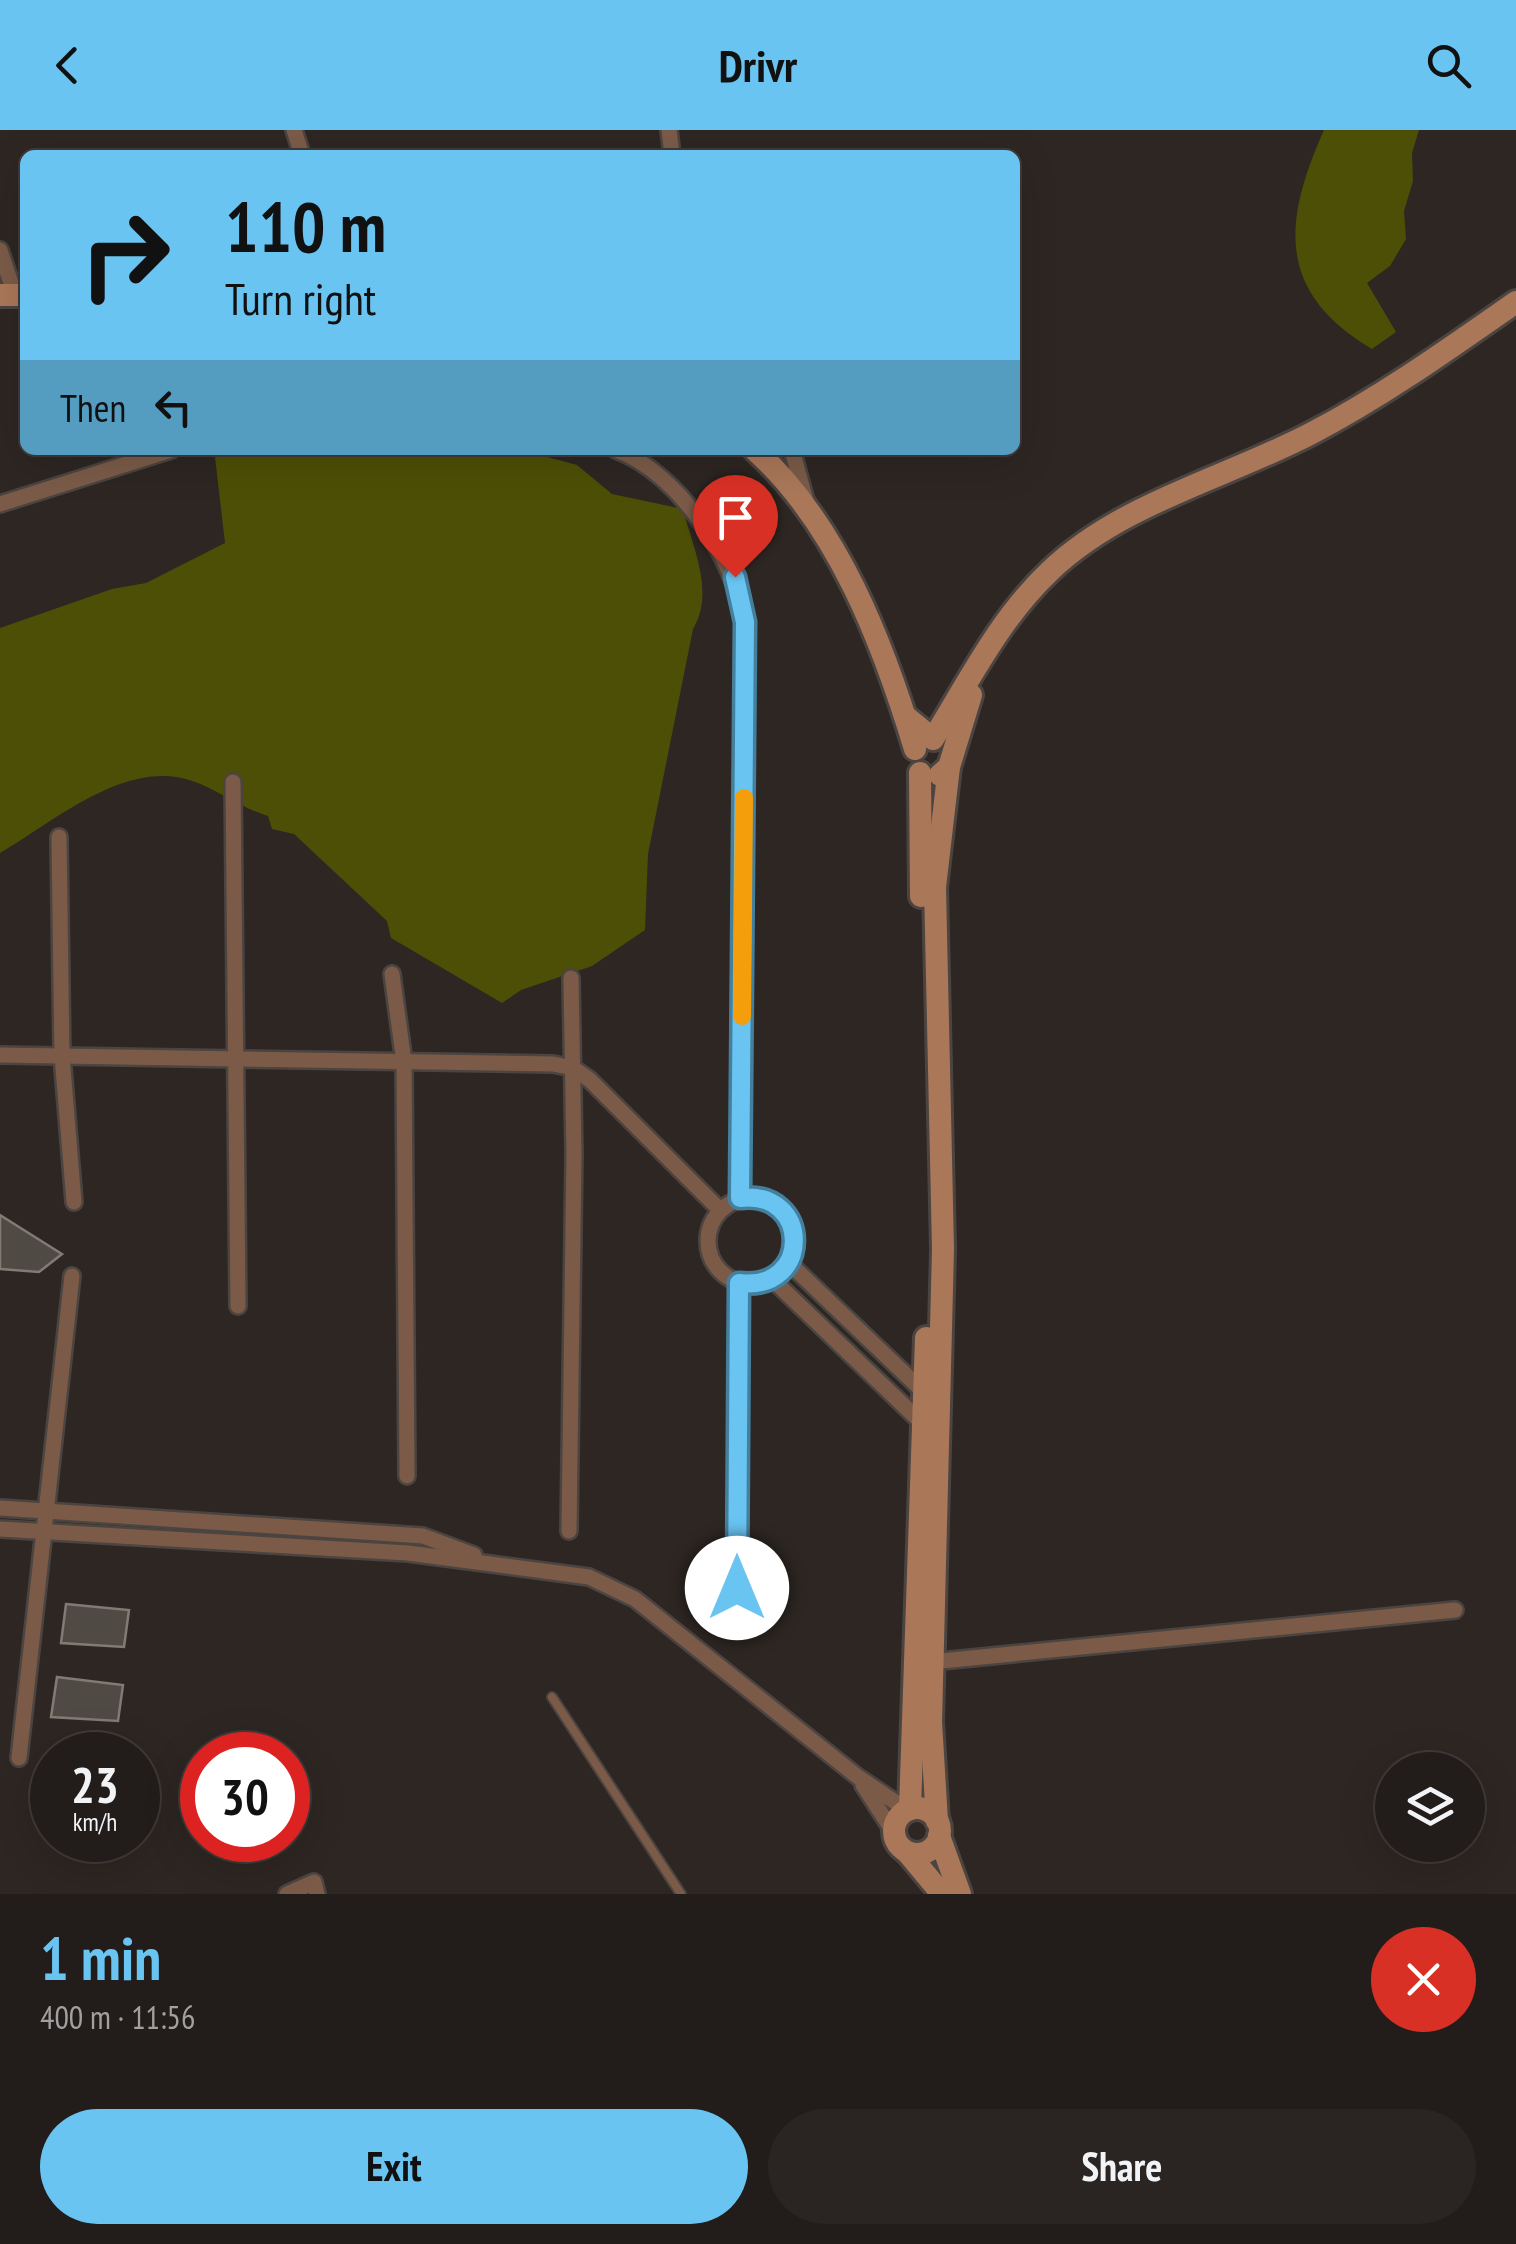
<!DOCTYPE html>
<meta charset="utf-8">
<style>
body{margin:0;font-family:"PT Sans Narrow",sans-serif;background:#2a2523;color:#f1f3f6;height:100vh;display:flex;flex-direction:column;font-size:38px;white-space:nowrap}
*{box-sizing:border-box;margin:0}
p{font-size:32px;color:#a2a1a2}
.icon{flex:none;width:55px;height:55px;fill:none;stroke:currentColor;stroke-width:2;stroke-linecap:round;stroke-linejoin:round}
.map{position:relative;height:1764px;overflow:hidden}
.drawer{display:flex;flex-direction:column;background:#221c1a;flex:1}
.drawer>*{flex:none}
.banner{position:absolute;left:20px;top:20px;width:1000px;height:305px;border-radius:15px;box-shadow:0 10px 40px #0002,0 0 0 2px #3f3a39;background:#69c4f1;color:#111;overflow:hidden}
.tools{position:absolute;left:1375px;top:1622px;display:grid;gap:20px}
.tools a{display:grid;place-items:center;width:110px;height:110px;border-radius:50%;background:#221c1a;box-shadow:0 10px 40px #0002,0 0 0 2px #3f3a39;font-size:50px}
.speed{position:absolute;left:30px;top:1602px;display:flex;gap:20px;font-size:50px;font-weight:700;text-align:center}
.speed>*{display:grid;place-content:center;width:130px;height:130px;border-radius:50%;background:#221c1a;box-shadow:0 10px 40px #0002,0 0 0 2px #3f3a39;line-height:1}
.speed small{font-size:25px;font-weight:400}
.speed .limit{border:15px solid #d22;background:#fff;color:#111}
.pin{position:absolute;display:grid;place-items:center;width:85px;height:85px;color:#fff;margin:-102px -42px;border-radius:50% 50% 50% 0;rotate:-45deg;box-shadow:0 0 10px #0007}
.pin .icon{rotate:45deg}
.me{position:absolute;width:110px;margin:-55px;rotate:0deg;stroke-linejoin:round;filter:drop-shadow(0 0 8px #0008)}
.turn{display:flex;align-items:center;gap:35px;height:210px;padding:0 40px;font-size:45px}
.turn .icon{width:130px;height:130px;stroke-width:2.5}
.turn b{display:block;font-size:70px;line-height:85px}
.then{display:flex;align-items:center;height:95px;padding:0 40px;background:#0003;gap:20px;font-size:38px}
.round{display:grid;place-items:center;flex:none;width:105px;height:105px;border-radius:52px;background:#2a2523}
.summary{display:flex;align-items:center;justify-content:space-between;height:170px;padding:0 40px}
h1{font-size:60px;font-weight:700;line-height:75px;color:#69c4f1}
.cta{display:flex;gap:20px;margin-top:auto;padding:20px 40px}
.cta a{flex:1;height:115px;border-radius:60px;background:#69c4f1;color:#111;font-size:40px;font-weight:700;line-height:115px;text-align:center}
.cta a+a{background:#2a2523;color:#f1f3f6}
header{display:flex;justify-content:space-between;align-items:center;height:130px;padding:0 40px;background:#69c4f1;color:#111;font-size:45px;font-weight:700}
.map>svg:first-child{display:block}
.green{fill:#4e4f06}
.building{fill:#4f4a44;stroke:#817b74;stroke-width:2.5}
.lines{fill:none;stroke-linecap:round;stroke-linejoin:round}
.lane-casing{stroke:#4b4440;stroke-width:12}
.street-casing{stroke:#4b4440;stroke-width:20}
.secondary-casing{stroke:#4b4440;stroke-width:28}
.lane{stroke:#7b5b48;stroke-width:8}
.street{stroke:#7b5b48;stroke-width:15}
.secondary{stroke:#aa7759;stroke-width:22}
.route-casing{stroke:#447f9d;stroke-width:25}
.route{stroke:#69c4f1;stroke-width:18}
.slow{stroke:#f59e0b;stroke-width:18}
</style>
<header><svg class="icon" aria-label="back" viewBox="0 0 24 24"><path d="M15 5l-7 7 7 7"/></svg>Drivr<svg class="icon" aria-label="search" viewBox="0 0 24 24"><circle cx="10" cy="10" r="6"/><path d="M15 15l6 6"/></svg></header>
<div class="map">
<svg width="1516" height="1764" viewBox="0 0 1516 1764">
<rect width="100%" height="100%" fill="#2d2622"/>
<g class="green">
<path d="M1324 0H1419L1412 23 1413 51 1404 81 1406 109 1390 136 1367 153 1396 202 1372 219C1276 162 1283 92 1324 0Z"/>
<path d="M248 320H521L577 335 612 364 683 379C693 419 715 462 693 499L648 724 645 800 592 836 521 860 502 873 391 808 387 791 294 704 272 699 268 686C242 678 222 663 198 653 130 624 55 691 0 723V498L112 459 146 453 225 413 215 327Z"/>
</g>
<g class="building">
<polygon points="0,1085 62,1124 39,1142 0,1139"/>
<polygon points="66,1474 129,1480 124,1517 61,1513"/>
<polygon points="57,1547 123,1555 118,1591 51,1587"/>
</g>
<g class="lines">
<g class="lane-casing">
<polyline id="lane" points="552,1567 681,1764"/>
</g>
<g class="street-casing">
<g id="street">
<polyline points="294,0 302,25"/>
<polyline points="669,0 672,25"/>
<polyline points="0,120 15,165"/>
<path d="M616 320C679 343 734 428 745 492L740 1068"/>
<polyline points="792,320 806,371"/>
<polyline points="0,374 171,320"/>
<polyline points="233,652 238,1176"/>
<polyline points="59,707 62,926 74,1072"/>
<polyline points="392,844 404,932 407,1346"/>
<polyline points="0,925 553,934 573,938 590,950 720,1080"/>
<circle cx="751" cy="1111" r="43"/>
<polyline points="789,1133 928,1266"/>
<polyline points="772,1149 924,1295"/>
<polyline points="0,1378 423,1406 474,1425"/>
<polyline points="0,1399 408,1423 589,1447 635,1469 858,1647 907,1680"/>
<polyline points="569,1401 574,1024 571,848"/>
<polyline points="737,1497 739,1153"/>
<polyline points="931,1532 1455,1480"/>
<polyline points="19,1628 72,1146"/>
<polyline points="863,1655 894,1703"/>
<polyline points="287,1764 314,1752 317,1764"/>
</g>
</g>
<g class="secondary-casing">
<g id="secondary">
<polyline points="0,165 25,165"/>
<path d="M755 320C838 395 883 513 915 619"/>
<path d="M905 586 933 609C969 551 1000 488 1050 441 1121 373 1226 348 1312 303 1383 266 1450 218 1516 172"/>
<polyline points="920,643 921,766"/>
<polyline points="940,645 949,637 971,565"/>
<circle cx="917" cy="1701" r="23"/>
<polyline points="910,1679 926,1208"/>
<polyline points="937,1691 931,1592 943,1119 935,757 949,637"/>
<polyline points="939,1706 960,1764"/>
<polyline points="907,1722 942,1764"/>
</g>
</g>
<use href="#lane" class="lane"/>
<use href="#street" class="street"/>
<use href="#secondary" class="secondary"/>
</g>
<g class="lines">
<g class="route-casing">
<path id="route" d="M735 447 745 492 740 1068C811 1059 813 1162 739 1153L737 1458"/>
</g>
<use href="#route" class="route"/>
<polyline class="slow" points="742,886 744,668"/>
</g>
</svg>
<div class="tools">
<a><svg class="icon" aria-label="layers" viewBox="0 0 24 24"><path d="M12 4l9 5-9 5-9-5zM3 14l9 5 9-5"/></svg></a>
</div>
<div class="speed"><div>23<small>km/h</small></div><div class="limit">30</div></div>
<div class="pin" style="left:735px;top:447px;background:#d93025"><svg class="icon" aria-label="arrive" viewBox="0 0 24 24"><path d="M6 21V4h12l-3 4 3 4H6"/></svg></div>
<svg class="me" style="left:737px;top:1458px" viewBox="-20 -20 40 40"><circle r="19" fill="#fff"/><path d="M0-13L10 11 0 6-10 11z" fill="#69c4f1"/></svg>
<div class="banner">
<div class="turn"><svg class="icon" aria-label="right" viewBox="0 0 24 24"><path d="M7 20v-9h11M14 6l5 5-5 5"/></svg><div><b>110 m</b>Turn right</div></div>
<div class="then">Then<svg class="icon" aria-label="left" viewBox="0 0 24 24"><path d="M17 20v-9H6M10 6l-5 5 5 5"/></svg></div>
</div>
</div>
<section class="drawer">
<div class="summary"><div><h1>1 min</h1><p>400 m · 11:56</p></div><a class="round" style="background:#d93025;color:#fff"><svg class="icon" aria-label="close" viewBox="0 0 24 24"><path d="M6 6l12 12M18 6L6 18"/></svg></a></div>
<div class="cta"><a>Exit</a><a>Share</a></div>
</section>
